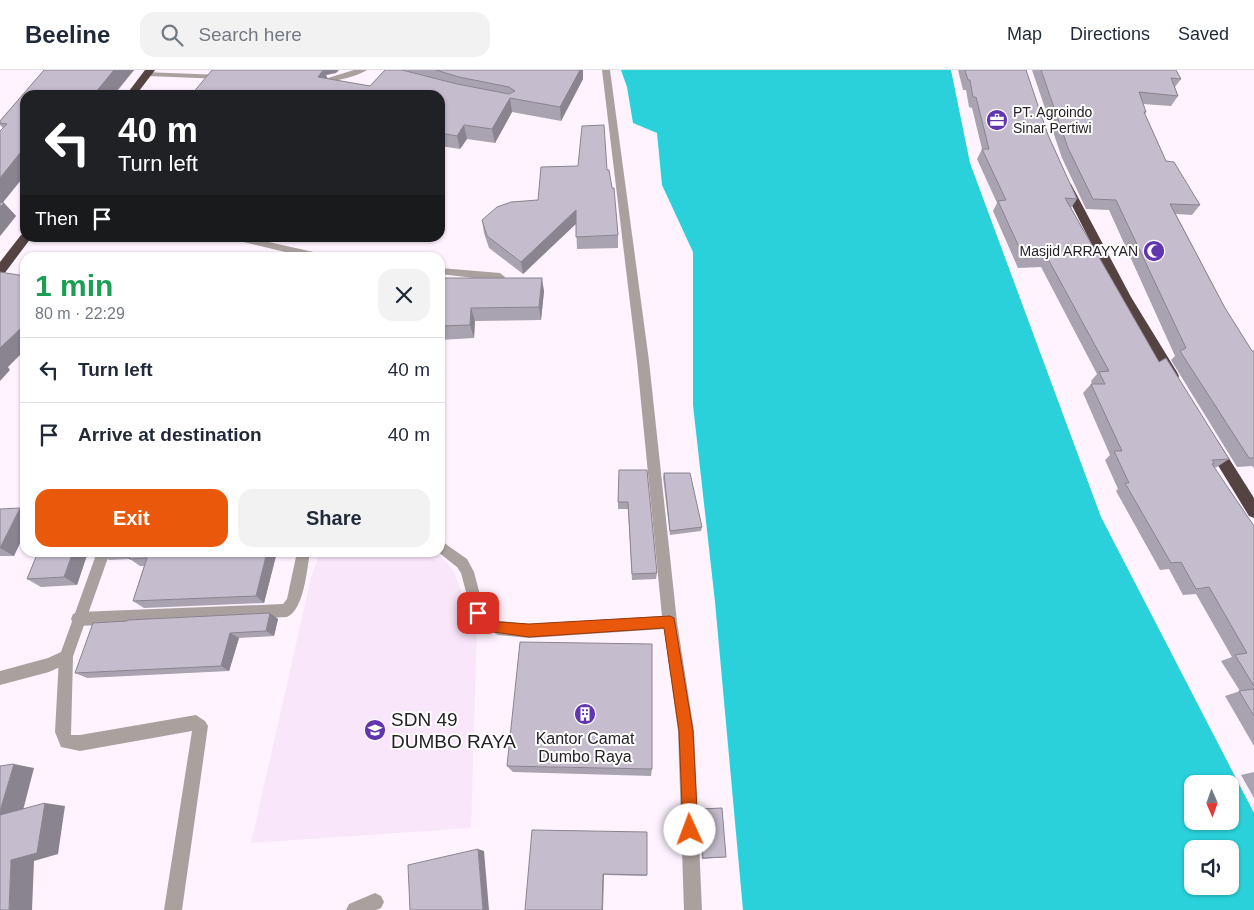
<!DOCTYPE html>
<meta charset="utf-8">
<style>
body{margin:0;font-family:Helvetica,sans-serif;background:#f2f2f3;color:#1f2937;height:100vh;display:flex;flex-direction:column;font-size:19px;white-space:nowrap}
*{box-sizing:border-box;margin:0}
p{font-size:16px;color:#747a83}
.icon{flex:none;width:28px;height:28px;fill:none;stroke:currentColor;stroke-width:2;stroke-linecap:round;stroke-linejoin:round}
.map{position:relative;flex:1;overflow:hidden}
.side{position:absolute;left:20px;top:182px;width:425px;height:305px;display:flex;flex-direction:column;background:#fff;border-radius:15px;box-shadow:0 1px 4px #0004}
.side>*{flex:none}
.hud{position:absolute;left:20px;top:20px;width:425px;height:152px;border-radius:15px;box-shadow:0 1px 4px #0004;background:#202124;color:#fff;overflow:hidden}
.needle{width:32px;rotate:178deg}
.buttons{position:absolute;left:1184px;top:705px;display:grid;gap:10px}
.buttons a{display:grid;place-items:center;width:55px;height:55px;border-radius:10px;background:#fff;box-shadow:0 1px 4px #0004;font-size:25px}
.pin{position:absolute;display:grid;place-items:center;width:42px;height:42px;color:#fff;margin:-21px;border-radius:10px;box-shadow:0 2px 8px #0006}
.me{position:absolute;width:55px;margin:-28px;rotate:358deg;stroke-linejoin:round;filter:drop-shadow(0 0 4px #0008)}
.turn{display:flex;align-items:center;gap:18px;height:105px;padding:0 15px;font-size:22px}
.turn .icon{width:65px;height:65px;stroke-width:2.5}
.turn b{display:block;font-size:35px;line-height:42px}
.then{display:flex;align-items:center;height:48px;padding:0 15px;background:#0003;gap:10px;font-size:19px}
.round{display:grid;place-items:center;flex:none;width:52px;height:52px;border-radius:15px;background:#f2f2f3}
.head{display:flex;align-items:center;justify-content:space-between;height:85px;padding:0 15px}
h1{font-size:30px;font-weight:600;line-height:38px;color:#1e9e55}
.primary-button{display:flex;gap:10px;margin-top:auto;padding:10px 15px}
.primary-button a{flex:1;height:58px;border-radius:15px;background:#ea580c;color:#fff;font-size:20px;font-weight:600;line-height:58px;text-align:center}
.primary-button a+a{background:#f2f2f3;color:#1f2937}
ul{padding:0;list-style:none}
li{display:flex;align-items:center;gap:15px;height:65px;padding:0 15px;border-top:1px solid #e0e1e3}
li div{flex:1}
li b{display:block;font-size:19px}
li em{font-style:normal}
header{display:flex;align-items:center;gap:30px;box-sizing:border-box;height:70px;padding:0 25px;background:#fff;border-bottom:1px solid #e0e1e3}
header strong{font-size:24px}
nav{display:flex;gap:28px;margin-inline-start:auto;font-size:18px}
.search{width:350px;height:45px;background:#f2f2f3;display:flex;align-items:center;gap:12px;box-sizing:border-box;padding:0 18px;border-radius:15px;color:#747a83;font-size:19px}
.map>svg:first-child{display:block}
.built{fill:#fae6fb}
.water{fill:#2ad1db;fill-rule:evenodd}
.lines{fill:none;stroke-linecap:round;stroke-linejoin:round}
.lane{fill:#aaa19f;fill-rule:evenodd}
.street{fill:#aaa19f;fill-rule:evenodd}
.highway{fill:#544340;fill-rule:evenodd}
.wall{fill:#a9a3b1}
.shaded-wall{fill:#8a8490}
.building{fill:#c5bdce;stroke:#8a8490}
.route{fill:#ea580c;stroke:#983908}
.labels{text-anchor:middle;stroke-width:4;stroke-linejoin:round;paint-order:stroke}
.far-poi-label{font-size:14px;fill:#262126;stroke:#fff;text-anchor:start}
.poi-label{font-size:16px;fill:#262126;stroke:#fff}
.near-poi-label{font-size:19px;fill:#262126;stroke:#fff;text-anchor:start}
</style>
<header>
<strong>Beeline</strong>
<div class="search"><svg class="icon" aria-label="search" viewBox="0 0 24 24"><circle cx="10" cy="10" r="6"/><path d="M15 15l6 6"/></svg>Search here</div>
<nav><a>Map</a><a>Directions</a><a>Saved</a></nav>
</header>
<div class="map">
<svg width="1254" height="840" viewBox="0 0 1254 840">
<rect width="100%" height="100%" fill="#fef3ff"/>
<polygon class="built" points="320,483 438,483 453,500 477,561 471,758 251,773 311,508"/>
<path class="water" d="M621 0H951L970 93 1101 447 1254 743V840H743L715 532 693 335V182L662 115 657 63 633 53 627 17ZM1192 714H1230V751H1192ZM1192 779H1230V816H1192Z"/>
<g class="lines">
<g class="lane">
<polygon points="234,168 251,168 327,185 332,188 310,188 239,171"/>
<polygon points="440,198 500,203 505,207 500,211 440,204"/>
<polygon points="97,482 110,482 71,592 49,602 0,615 0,601 48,588 61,582"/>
</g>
<g class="street">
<path d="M354 0H367C357 7 318 17 308 10L312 8H328Z"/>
<polygon points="602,0 610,0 649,291 677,552 694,661 702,840 684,840 678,661 664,559 529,568 498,565 479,555 473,548 461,503 457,497 438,482 440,482 440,470 467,489 474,502 484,540 489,545 500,551 529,554 662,546 637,291"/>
<polygon points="144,2 222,5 226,7 222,9 147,6 143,4"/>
<path d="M297 482H310C307 499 304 540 287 547L78 556 73 554 71 549 73 544 78 542 283 534 287 529Z"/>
<polygon points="66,580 71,582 73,587 71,665 80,665 196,645 205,651 208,656 182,840 164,840 192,661 80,681 61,677 55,662 59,587 61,582"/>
<polygon points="375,823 381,826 384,832 381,838 376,840 346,840 349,834"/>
</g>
<g class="highway">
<polygon points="145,0 155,0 136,25 126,25"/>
<polygon points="1066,111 1071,114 1131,227 1177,302 1179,306 1177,310 1172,311 1167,310 1119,228 1061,114"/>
<polygon points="25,164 25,168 31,168 4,204 0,205 0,192 21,165"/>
<polygon points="1213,369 1218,371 1254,428 1254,448 1249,446 1208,379 1206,375 1208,371"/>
</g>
</g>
<g class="wall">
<polygon points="44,0 134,0 115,24 25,25 25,105 3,132 16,146 0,166 0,61 3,58 0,55 0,51"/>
<polygon points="385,0 583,0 583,9 561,51 512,42 495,73 467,69 460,79 440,76 440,25 185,25 336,3 326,5 328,9 370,16"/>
<polygon points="958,0 1026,0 1048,65 1077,129 1071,138 1159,292 1229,389 1217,397 1214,398 1254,456 1254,676 1225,626 1240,621 1221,591 1232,587 1196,524 1183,525 1169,499 1160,500 1116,421 1118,419 1105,390 1110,385 1083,323 1091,314 1092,314 1091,311 1097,304 1041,197 1018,198 993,141 997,133 977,89 982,79 972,38 969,37 966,20 963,20"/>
<polygon points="1032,0 1176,0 1181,9 1175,17 1178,26 1171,36 1143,34 1146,42 1145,44 1166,91 1200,135 1192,145 1176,144 1225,238 1252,281 1254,281 1254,398 1252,396 1237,397 1171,290 1175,286 1109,140 1086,139 1062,88"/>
<polygon points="607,100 618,165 618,178 577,179 576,153 523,204 489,178 484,163 482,150 538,130"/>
<polygon points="440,208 544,221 541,250 475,251 474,268 440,270"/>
<polygon points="647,400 657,503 656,509 632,510 628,439 618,439 618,432"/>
<polygon points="664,403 702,457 701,461 670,465 663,407"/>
<polygon points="0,439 14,486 0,486"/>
<polygon points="38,482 88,482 77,515 41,517 27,509"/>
<polygon points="97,482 277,482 264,533 144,538 133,531 144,496 140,496 130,489 109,490"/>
<polygon points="270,543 278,549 274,566 239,568 229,601 87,608 75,603"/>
<polygon points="507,696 652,699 651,706 513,702"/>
<polygon points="1254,702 1254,728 1241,705"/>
<polygon points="700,739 726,787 702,789 699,740"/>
<polygon points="532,760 647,805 646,806 604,805"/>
</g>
<g class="shaded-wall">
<polygon points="114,0 134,0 113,25 95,23"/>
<polygon points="323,0 339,0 336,3 326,5 329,13 318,7"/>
<polygon points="580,0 583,0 583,9 561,51 560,37"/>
<polygon points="510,28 512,42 495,73 492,59"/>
<polygon points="464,55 467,69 460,79 457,66"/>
<polygon points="20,83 25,89 25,105 0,136 0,108"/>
<polygon points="4,133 16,146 0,166 0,137"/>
<polygon points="576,140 577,153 523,204 521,192"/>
<polygon points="542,208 544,221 541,250 539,237"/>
<polygon points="471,238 475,251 474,268 470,255"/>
<polygon points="25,254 25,280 8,297 10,300 0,311 0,278"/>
<polygon points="20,438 25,442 25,463 14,486 0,478"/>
<polygon points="73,482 88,482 77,515 64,507"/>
<polygon points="267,482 277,482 264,533 256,526"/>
<polygon points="270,543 278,549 274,566 266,561"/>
<polygon points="230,563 239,568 229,601 221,596"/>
<polygon points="14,694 34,698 21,748 0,746 0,741"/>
<polygon points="45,733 65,736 58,784 34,791 32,840 9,840 11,790"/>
<polygon points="478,779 484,781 489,840 483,840"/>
<polygon points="603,804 604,805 603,840 602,840"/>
</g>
<g class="building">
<polygon points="44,0 114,0 95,23 163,25 25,25 25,83 20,83 0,108 0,61 7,54 0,53 0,51"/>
<polygon points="212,0 323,0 318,7 370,16 385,0 402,0 457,14 509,24 515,21 509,17 459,7 436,0 580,0 560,37 510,28 492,59 464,55 457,66 440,63 440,25 185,25 192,24"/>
<polygon points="965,0 1026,0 1048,65 1077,129 1065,128 1159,292 1166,288 1229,389 1212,390 1214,393 1212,394 1254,456 1254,616 1235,585 1247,583 1209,517 1196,519 1181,492 1171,493 1125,413 1129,413 1114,381 1122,381 1091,314 1105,314 1099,302 1109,301 1047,187 1024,188 998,131 1006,130 982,79 989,79 976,27 973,27 970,10 968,10"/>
<polygon points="1041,0 1176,0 1181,9 1171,8 1178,26 1139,22 1146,42 1144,42 1166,91 1174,92 1200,135 1170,134 1225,238 1252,281 1254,281 1254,388 1249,388 1180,281 1186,278 1116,130 1093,129 1068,78"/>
<polygon points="604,55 607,100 609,100 612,118 614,118 618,165 576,167 576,140 521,192 487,166 482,150 497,137 511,132 538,130 541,97 578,96 582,56"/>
<polygon points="0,132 4,133 0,137"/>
<polygon points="0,202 25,206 25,254 0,278"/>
<polygon points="440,208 542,208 539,237 471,238 470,255 440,256"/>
<polygon points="619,400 647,400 657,503 632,504 628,432 618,432"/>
<polygon points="664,403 690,403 702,457 670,461"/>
<polygon points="20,438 0,478 0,439"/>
<polygon points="38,482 73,482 64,507 27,509"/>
<polygon points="132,482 267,482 256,526 133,531 147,488 129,489"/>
<polygon points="270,543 266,561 230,563 221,596 75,603 93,553 127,551 128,550"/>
<polygon points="520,572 652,574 652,699 507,696"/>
<polygon points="1254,619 1254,646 1239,621"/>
<polygon points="14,694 0,741 0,696"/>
<polygon points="45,733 37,783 11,790 9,840 0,840 0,745"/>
<polygon points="722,738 726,787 703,788 700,739"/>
<polygon points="532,760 647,762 647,805 603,804 602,840 525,840"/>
<polygon points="478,779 483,840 410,840 408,795"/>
</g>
<polygon class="route" points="478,537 483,539 489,546 499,552 529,554 670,546 674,548 693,661 698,760 695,766 690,768 685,766 683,760 679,661 664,558 529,567 494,562 480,555 472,543 474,539"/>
<defs>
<g id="office-disc" transform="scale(1.125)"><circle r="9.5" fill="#6035ad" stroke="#fff"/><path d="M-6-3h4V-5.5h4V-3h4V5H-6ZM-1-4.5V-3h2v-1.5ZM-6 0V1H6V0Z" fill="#fff"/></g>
<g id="mosque-disc" transform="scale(1.125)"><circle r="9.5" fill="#6035ad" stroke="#fff"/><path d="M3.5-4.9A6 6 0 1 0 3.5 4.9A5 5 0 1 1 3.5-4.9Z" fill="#fff"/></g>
<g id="building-disc" transform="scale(1.125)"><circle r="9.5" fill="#6035ad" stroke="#fff"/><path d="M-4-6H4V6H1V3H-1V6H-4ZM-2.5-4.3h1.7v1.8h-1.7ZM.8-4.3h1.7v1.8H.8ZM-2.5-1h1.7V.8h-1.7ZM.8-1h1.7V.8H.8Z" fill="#fff"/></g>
<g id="school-disc" transform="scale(1.125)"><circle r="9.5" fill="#6035ad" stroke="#fff"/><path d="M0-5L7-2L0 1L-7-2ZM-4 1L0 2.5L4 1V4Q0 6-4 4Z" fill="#fff"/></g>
</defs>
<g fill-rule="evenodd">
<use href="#office-disc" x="997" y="50"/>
<use href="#mosque-disc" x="1154" y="181"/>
<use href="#building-disc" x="585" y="644"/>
<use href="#school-disc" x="375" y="660"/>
</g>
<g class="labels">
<g class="far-poi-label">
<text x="1013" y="47">PT. Agroindo<tspan x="1013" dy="16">Sinar Pertiwi</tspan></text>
<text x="1138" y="186" text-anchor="end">Masjid ARRAYYAN</text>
</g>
<g class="poi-label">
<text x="585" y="674">Kantor Camat<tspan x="585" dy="18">Dumbo Raya</tspan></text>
</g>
<g class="near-poi-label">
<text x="391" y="656">SDN 49<tspan x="391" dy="22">DUMBO RAYA</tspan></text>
</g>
</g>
</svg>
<div class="buttons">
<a><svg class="needle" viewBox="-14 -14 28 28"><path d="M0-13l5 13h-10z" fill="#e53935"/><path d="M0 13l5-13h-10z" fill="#747a83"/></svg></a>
<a><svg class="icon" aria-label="sound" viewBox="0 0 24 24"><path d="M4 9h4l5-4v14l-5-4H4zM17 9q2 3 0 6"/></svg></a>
</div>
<div class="pin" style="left:478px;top:543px;background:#d93025"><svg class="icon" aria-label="arrive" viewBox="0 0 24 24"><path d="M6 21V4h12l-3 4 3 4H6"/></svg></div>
<svg class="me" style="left:690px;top:760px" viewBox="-20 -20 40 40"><circle r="19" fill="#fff"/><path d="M0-13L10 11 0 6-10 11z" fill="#ea580c"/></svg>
<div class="hud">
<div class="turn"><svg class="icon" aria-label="left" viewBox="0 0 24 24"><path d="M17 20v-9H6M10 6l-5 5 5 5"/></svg><div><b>40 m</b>Turn left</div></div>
<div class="then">Then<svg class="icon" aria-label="arrive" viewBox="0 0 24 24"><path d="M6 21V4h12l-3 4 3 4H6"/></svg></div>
</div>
<section class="side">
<div class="head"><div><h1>1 min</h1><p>80 m · 22:29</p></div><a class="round"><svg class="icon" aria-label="close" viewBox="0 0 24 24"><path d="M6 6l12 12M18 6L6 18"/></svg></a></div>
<ul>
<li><svg class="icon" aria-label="left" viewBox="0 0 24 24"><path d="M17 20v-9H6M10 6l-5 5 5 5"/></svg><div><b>Turn left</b></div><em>40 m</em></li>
<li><svg class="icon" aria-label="arrive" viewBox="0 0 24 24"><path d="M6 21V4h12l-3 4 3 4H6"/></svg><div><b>Arrive at destination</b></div><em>40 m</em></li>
</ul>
<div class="primary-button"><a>Exit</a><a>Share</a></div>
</section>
</div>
